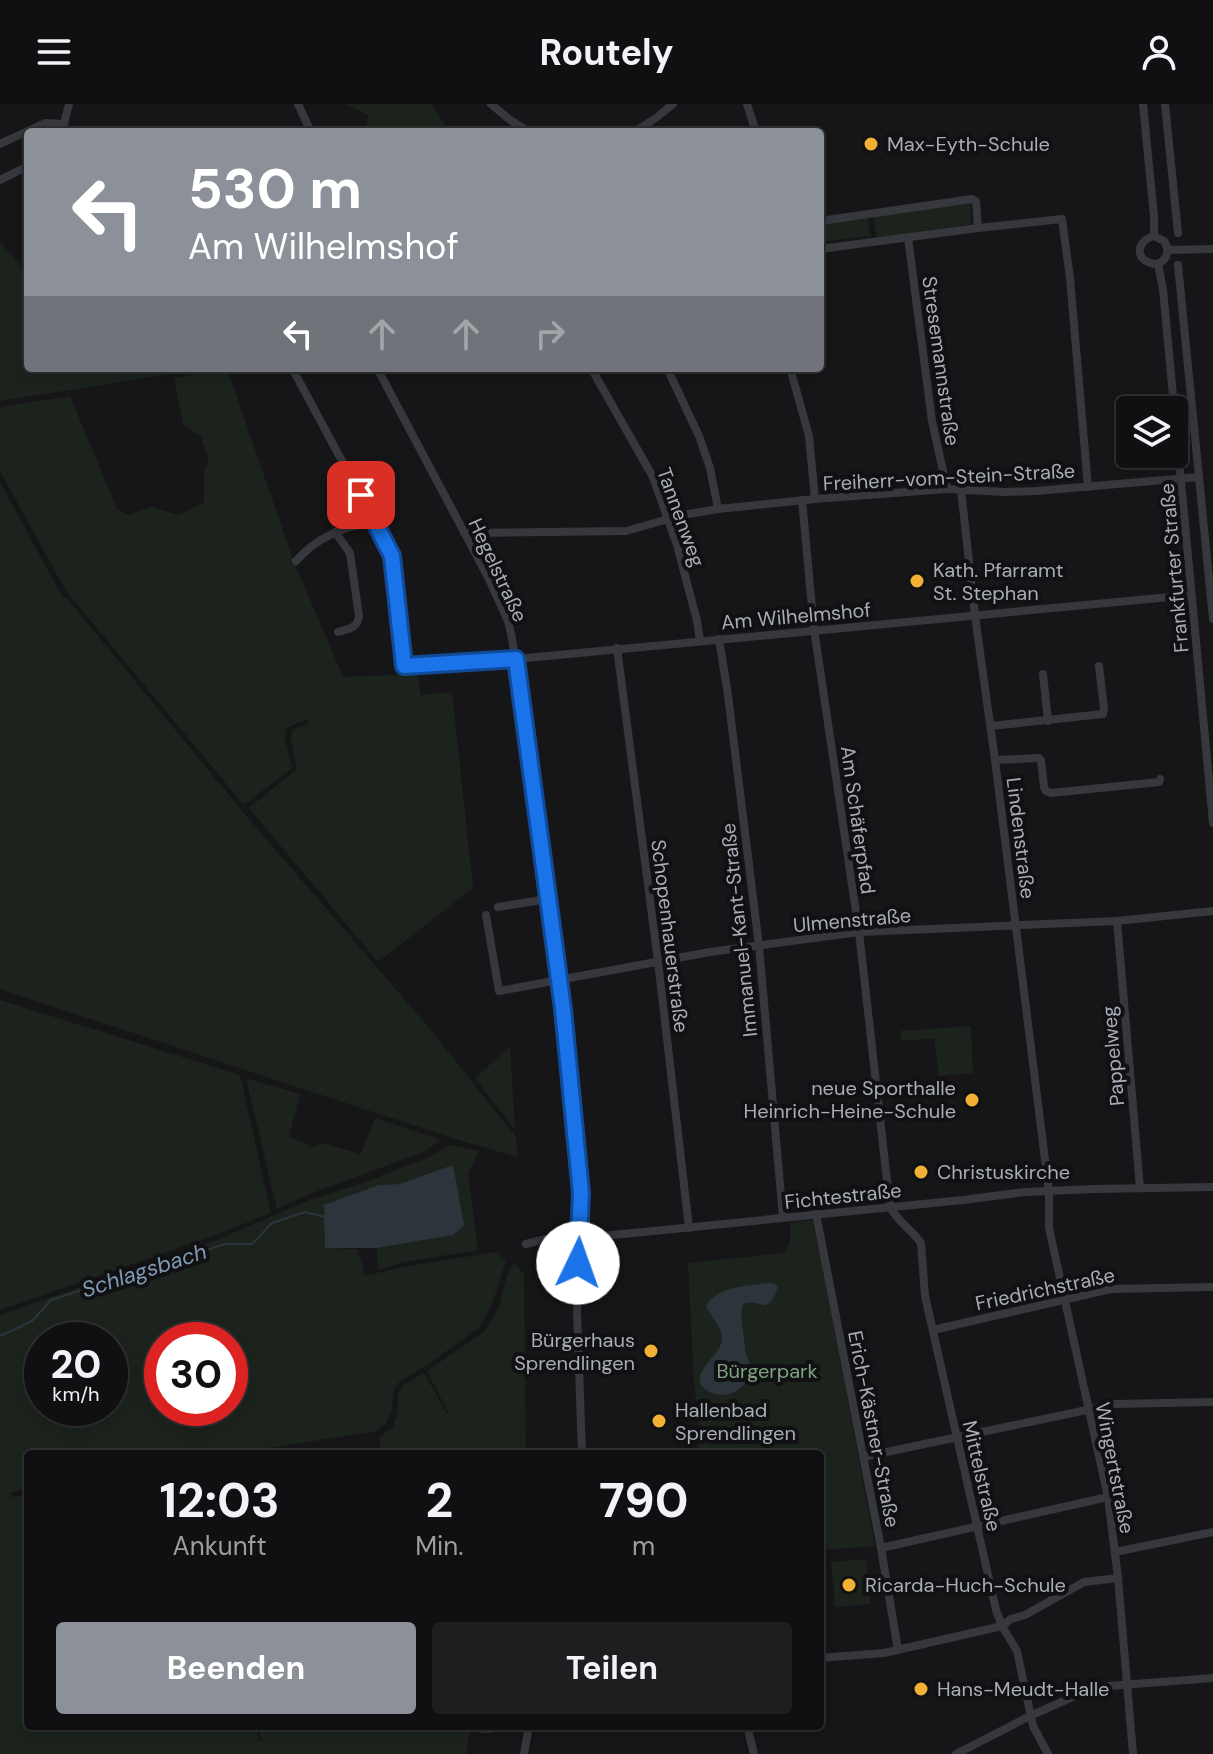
<!DOCTYPE html>
<html lang="de">
<meta charset="utf-8">
<style>
body{margin:0;font-family:"DM Sans",sans-serif;background:#1e1e20;color:#f1f3f6;height:100vh;display:flex;flex-direction:column;font-size:30px;white-space:nowrap}
*{box-sizing:border-box;margin:0}
p{font-size:26px;color:#9c9d9f}
.icon{flex:none;width:44px;height:44px;fill:none;stroke:currentColor;stroke-width:2;stroke-linecap:round;stroke-linejoin:round}
.map{position:relative;flex:1;overflow:hidden}
.side{position:absolute;left:24px;top:1346px;width:800px;height:280px;display:flex;flex-direction:column;background:#101012;border-radius:8px;box-shadow:0 4px 12px #0003,0 0 0 2px #303032}
.side>*{flex:none}
.banner{position:absolute;left:24px;top:24px;width:800px;height:244px;border-radius:8px;box-shadow:0 4px 12px #0003,0 0 0 2px #303032;background:#8c9099;color:#fff;overflow:hidden}
.fabs{position:absolute;left:1116px;top:292px;display:grid;gap:16px}
.fabs a{display:grid;place-items:center;width:72px;height:72px;border-radius:8px;background:#101012;box-shadow:0 4px 12px #0003,0 0 0 2px #303032;font-size:40px}
.speed{position:absolute;left:24px;top:1218px;display:flex;gap:16px;font-size:40px;font-weight:700;text-align:center}
.speed>*{display:grid;place-content:center;width:104px;height:104px;border-radius:50%;background:#101012;box-shadow:0 4px 12px #0003,0 0 0 2px #303032;line-height:1}
.speed small{font-size:20px;font-weight:400}
.speed .limit{border:12px solid #d22;background:#fff;color:#111}
.pin{position:absolute;display:grid;place-items:center;width:68px;height:68px;color:#fff;margin:-34px;border-radius:16px;box-shadow:0 4px 12px #0006}
.me{position:absolute;width:88px;margin:-44px;rotate:3deg;stroke-linejoin:round;filter:drop-shadow(0 0 6px #0008)}
.turn{display:flex;align-items:center;gap:28px;height:168px;padding:0 32px;font-size:36px}
.turn .icon{width:104px;height:104px;stroke-width:2.5}
.turn b{display:block;font-size:56px;line-height:68px}
.lanes{display:flex;align-items:center;height:76px;padding:0 32px;background:#0003;justify-content:center;gap:40px;direction:ltr}
.lanes .off{opacity:.35}
.eta{display:flex;justify-content:space-evenly;align-items:center;height:136px;text-align:center}
.eta b{font-size:48px;font-weight:700;line-height:56px}
.action{display:flex;gap:16px;margin-top:auto;padding:16px 32px}
.action a{flex:1;height:92px;border-radius:8px;background:#8c9099;color:#fff;font-size:32px;font-weight:700;line-height:92px;text-align:center}
.action a+a{background:#1e1e20;color:#f1f3f6}
header{display:flex;justify-content:space-between;align-items:center;height:104px;padding:0 32px;background:#101012;font-size:36px;font-weight:700}
.map>svg:first-child{display:block}
.green{fill:#1c231d;fill-rule:evenodd}
.water{fill:#2c353c}
.lines{fill:none;stroke-linecap:round;stroke-linejoin:round}
.stream{stroke:#2c353c;stroke-width:2}
.minor{stroke:#37383d;stroke-width:8}
.route-casing{stroke:#114b97;stroke-width:20}
.route{stroke:#1a73e8;stroke-width:14}
.poi-dot{fill:#f2b134;stroke:#111113;stroke-width:3}
.labels{text-anchor:middle;stroke-width:8;stroke-linejoin:round;paint-order:stroke}
.poi-label{font-size:20px;fill:#a8adb8;stroke:#111113;text-anchor:start}
.street-label{font-size:20px;fill:#a8adb8;stroke:#111113}
.park-label{font-size:20px;fill:#7fa381;stroke:#111113}
.water-label{font-size:22px;font-style:italic;fill:#7f9bb3;stroke:#111113}
</style>
<header><svg class="icon" aria-label="menu" viewBox="0 0 24 24"><path d="M4 6h16M4 12h16M4 18h16"/></svg>Routely<svg class="icon" aria-label="person" viewBox="0 0 24 24"><circle cx="12" cy="8" r="4"/><path d="M4 21q1-7 8-7t8 7"/></svg></header>
<div class="map">
<svg width="1213" height="1650" viewBox="0 0 1213 1650">
<rect width="100%" height="100%" fill="#161618"/>
<g class="green">
<polygon points="345,0 431,0 450,28 365,28 369,11"/>
<polygon points="971,98 971,120 877,134 873,113"/>
<polygon points="868,114 871,134 867,132 820,138 820,120"/>
<polygon points="0,138 28,170 28,264 208,264 0,297"/>
<polygon points="227,264 292,453 343,573 418,570 420,591 452,588 473,784 378,858 249,704 297,665 291,635 292,626 308,620 307,615 286,624 285,635 292,664 244,701 66,487 0,367 0,303 70,292 117,405 129,411 151,403 179,411 204,398 204,367 209,357 201,333 183,320 174,274"/>
<polygon points="0,378 63,494 66,493 242,707 431,926 516,1033 518,1053 452,1034 0,885"/>
<polygon points="0,896 240,971 271,1109 213,1132 0,1206"/>
<polygon points="971,922 973,969 939,972 934,934 901,937 900,927"/>
<polygon points="510,943 515,1026 475,974"/>
<polygon points="248,975 300,990 289,1033 315,1043 322,1039 361,1050 375,1014 441,1036 426,1047 307,1091 277,1105 247,979"/>
<path d="M451 1041 479 1047 468 1070 478 1146 404 1158 378 1166 377 1144 453 1131 400 1080 379 1081 325 1144 357 1145 358 1153 361 1154 364 1172 404 1163 495 1148 506 1157 492 1200 479 1224 424 1263 400 1277 394 1285 391 1308 386 1319 376 1327 233 1350H28V1385L10 1389 11 1393 28 1391V1622H257L258 1637H264L260 1633 259 1622H474L469 1632 466 1650H0V1211L217 1136 309 1096 366 1078 429 1053ZM42 1236H110V1304H42ZM162 1236H230V1304H162Z"/>
<polygon points="812,1116 819,1145 875,1442 820,1446 820,1350 695,1350 700,1334 694,1278 688,1159 784,1149 790,1138 790,1119"/>
<polygon points="514,1159 524,1170 526,1350 381,1350 379,1334 393,1323 398,1307 398,1290 401,1285 405,1280 424,1269 447,1310 449,1310 427,1267 484,1228 499,1203 506,1174"/>
<polygon points="866,1455 870,1500 835,1503 831,1458"/>
</g>
<g class="water">
<polygon points="453,1061 464,1121 453,1131 377,1144 325,1144 324,1101 379,1081 400,1080"/>
<path d="M768 1179 775 1180 778 1183C766 1215 762 1193 743 1200 739 1213 744 1230 745 1244 745 1250 749 1256 750 1262 752 1275 740 1287 729 1290 721 1292 711 1290 705 1285 687 1271 721 1251 722 1236 723 1224 711 1213 706 1202 718 1182 747 1182 768 1179Z"/>
</g>
<g class="lines">
<polyline class="stream" points="0,1232 32,1217 51,1196 225,1140 252,1140 272,1119 305,1108 325,1113"/>
<g class="minor">
<polyline points="298,0 311,28"/>
<polyline points="491,0 510,16 529,28"/>
<polyline points="747,0 756,28"/>
<polyline points="1143,0 1154,112 1154,132"/>
<polyline points="1165,0 1178,129"/>
<polyline points="62,28 69,0"/>
<polyline points="634,28 656,14 673,0"/>
<polyline points="0,40 45,19 63,20"/>
<polyline points="0,76 28,62"/>
<polyline points="820,117 972,95 976,97 978,124"/>
<path d="M1154 132C1133 138 1136 160 1158 160"/>
<path d="M1154 132 1164 137C1170 146 1168 155 1158 160"/>
<polyline points="908,134 932,317 947,385"/>
<polyline points="820,145 978,124 1062,115 1070,174 1088,383"/>
<polyline points="1168,146 1213,145"/>
<polyline points="1158,160 1163,185 1213,719"/>
<polyline points="1178,161 1213,515"/>
<polyline points="292,264 391,448 404,562 516,555 1191,491"/>
<polyline points="377,264 489,475 508,517 512,534 560,876 581,1089 577,1207 582,1350"/>
<polyline points="591,264 653,373 677,441 697,517 700,537"/>
<polyline points="667,264 699,332 710,364 718,405"/>
<polyline points="790,264 809,332 815,395"/>
<polyline points="961,385 975,512 995,656 1049,1087 1049,1124 1108,1393 1118,1474 1133,1650"/>
<path d="M802 396 814 525 859 828 890 1103C898 1118 912 1126 921 1139L925 1192 996 1506 1002 1522 1017 1547 1033 1622 1048 1650"/>
<path d="M335 428 350 449 359 512C358 524 348 525 338 528"/>
<polyline points="464,429 626,427 683,411 718,405 815,395 947,385 1005,388 1036,387 1199,373"/>
<path d="M296 457C317 433 344 422 375 418"/>
<polyline points="719,535 728,591 759,842 783,1114"/>
<polyline points="617,544 658,857 689,1124"/>
<polyline points="1043,570 1048,617"/>
<polyline points="991,622 1103,610 1104,604 1099,562"/>
<polyline points="995,656 1039,654 1041,656 1044,683 1046,687 1051,689 1159,678 1160,675"/>
<polyline points="498,803 548,795"/>
<polyline points="486,811 499,887 710,848 859,828 1117,817 1213,807"/>
<polyline points="1117,817 1140,1084"/>
<polyline points="816,1110 881,1444 898,1546"/>
<polyline points="526,1140 546,1135 579,1134 623,1130 963,1096 1025,1088 1094,1085 1213,1083"/>
<polyline points="933,1226 1111,1185 1213,1183"/>
<polyline points="863,1353 1115,1300 1213,1298"/>
<polyline points="881,1444 1108,1393"/>
<polyline points="1115,1448 1213,1428"/>
<polyline points="820,1554 884,1549 1002,1522 1011,1515 1025,1511 1084,1478 1118,1474"/>
<polyline points="747,1622 754,1650"/>
<polyline points="473,1624 489,1625 506,1622"/>
<polyline points="524,1650 529,1622"/>
<polyline points="956,1650 1030,1612 1095,1583 1213,1574"/>
</g>
</g>
<g class="lines">
<g class="route-casing">
<polyline id="route" points="361,391 392,452 404,562 516,555 563,905 581,1089 578,1159"/>
</g>
<use href="#route" class="route"/>
</g>
<g class="poi-dot">
<circle cx="871" cy="40" r="8"/>
<circle cx="917" cy="477" r="8"/>
<circle cx="972" cy="996" r="8"/>
<circle cx="921" cy="1068" r="8"/>
<circle cx="651" cy="1247" r="8"/>
<circle cx="659" cy="1317" r="8"/>
<circle cx="849" cy="1481" r="8"/>
<circle cx="921" cy="1585" r="8"/>
</g>
<g class="labels">
<g class="poi-label">
<text x="887" y="47">Max-Eyth-Schule</text>
<text x="933" y="473">Kath. Pfarramt<tspan x="933" dy="23">St. Stephan</tspan></text>
<text x="956" y="991" text-anchor="end">neue Sporthalle<tspan x="956" dy="23">Heinrich-Heine-Schule</tspan></text>
<text x="937" y="1075">Christuskirche</text>
<text x="635" y="1243" text-anchor="end">Bürgerhaus<tspan x="635" dy="23">Sprendlingen</tspan></text>
<text x="675" y="1313">Hallenbad<tspan x="675" dy="23">Sprendlingen</tspan></text>
<text x="865" y="1488">Ricarda-Huch-Schule</text>
<text x="937" y="1592">Hans-Meudt-Halle</text>
</g>
<g class="street-label">
<text transform="translate(941 257) rotate(82)" y="7">Stresemannstraße</text>
<text transform="translate(949 373) rotate(-3)" y="7">Freiherr-vom-Stein-Straße</text>
<text transform="translate(681 413) rotate(70)" y="7">Tannenweg</text>
<text transform="translate(1174 464) rotate(-95)" y="7">Frankfurter Straße</text>
<text transform="translate(498 466) rotate(65)" y="7">Hegelstraße</text>
<text transform="translate(796 512) rotate(-5)" y="7">Am Wilhelmshof</text>
<text transform="translate(858 716) rotate(82)" y="7">Am Schäferpfad</text>
<text transform="translate(1021 734) rotate(83)" y="7">Lindenstraße</text>
<text transform="translate(852 816) rotate(-5)" y="7">Ulmenstraße</text>
<text transform="translate(739 826) rotate(-96)" y="7">Immanuel-Kant-Straße</text>
<text transform="translate(670 832) rotate(83)" y="7">Schopenhauerstraße</text>
<text transform="translate(1113 952) rotate(-95)" y="7">Pappelweg</text>
<text transform="translate(843 1092) rotate(-6)" y="7">Fichtestraße</text>
<text transform="translate(1045 1185) rotate(-12)" y="7">Friedrichstraße</text>
<text transform="translate(874 1325) rotate(79)" y="7">Erich-Kästner-Straße</text>
<text transform="translate(1115 1364) rotate(79)" y="7">Wingertstraße</text>
<text transform="translate(982 1372) rotate(77)" y="7">Mittelstraße</text>
</g>
<g class="park-label">
<text x="767" y="1274">Bürgerpark</text>
</g>
<g class="water-label">
<text transform="translate(144 1166) rotate(-18)" y="8">Schlagsbach</text>
</g>
</g>
</svg>
<div class="fabs">
<a><svg class="icon" aria-label="layers" viewBox="0 0 24 24"><path d="M12 4l9 5-9 5-9-5zM3 14l9 5 9-5"/></svg></a>
</div>
<div class="speed"><div>20<small>km/h</small></div><div class="limit">30</div></div>
<div class="pin" style="left:361px;top:391px;background:#d93025"><svg class="icon" aria-label="arrive" viewBox="0 0 24 24"><path d="M6 21V4h12l-3 4 3 4H6"/></svg></div>
<svg class="me" style="left:578px;top:1159px" viewBox="-20 -20 40 40"><circle r="19" fill="#fff"/><path d="M0-13L10 11 0 6-10 11z" fill="#1a73e8"/></svg>
<div class="banner">
<div class="turn"><svg class="icon" aria-label="left" viewBox="0 0 24 24"><path d="M17 20v-9H6M10 6l-5 5 5 5"/></svg><div><b>530 m</b>Am Wilhelmshof</div></div>
<div class="lanes"><svg class="icon" aria-label="left" viewBox="0 0 24 24"><path d="M17 20v-9H6M10 6l-5 5 5 5"/></svg><svg class="icon off" aria-label="ahead" viewBox="0 0 24 24"><path d="M12 20V5M6 11l6-6 6 6"/></svg><svg class="icon off" aria-label="ahead" viewBox="0 0 24 24"><path d="M12 20V5M6 11l6-6 6 6"/></svg><svg class="icon off" aria-label="right" viewBox="0 0 24 24"><path d="M7 20v-9h11M14 6l5 5-5 5"/></svg></div>
</div>
<section class="side">
<div class="eta">
<div><b>12:03</b><p>Ankunft</p></div>
<div><b>2</b><p>Min.</p></div>
<div><b>790</b><p>m</p></div>
</div>
<div class="action"><a>Beenden</a><a>Teilen</a></div>
</section>
</div>
